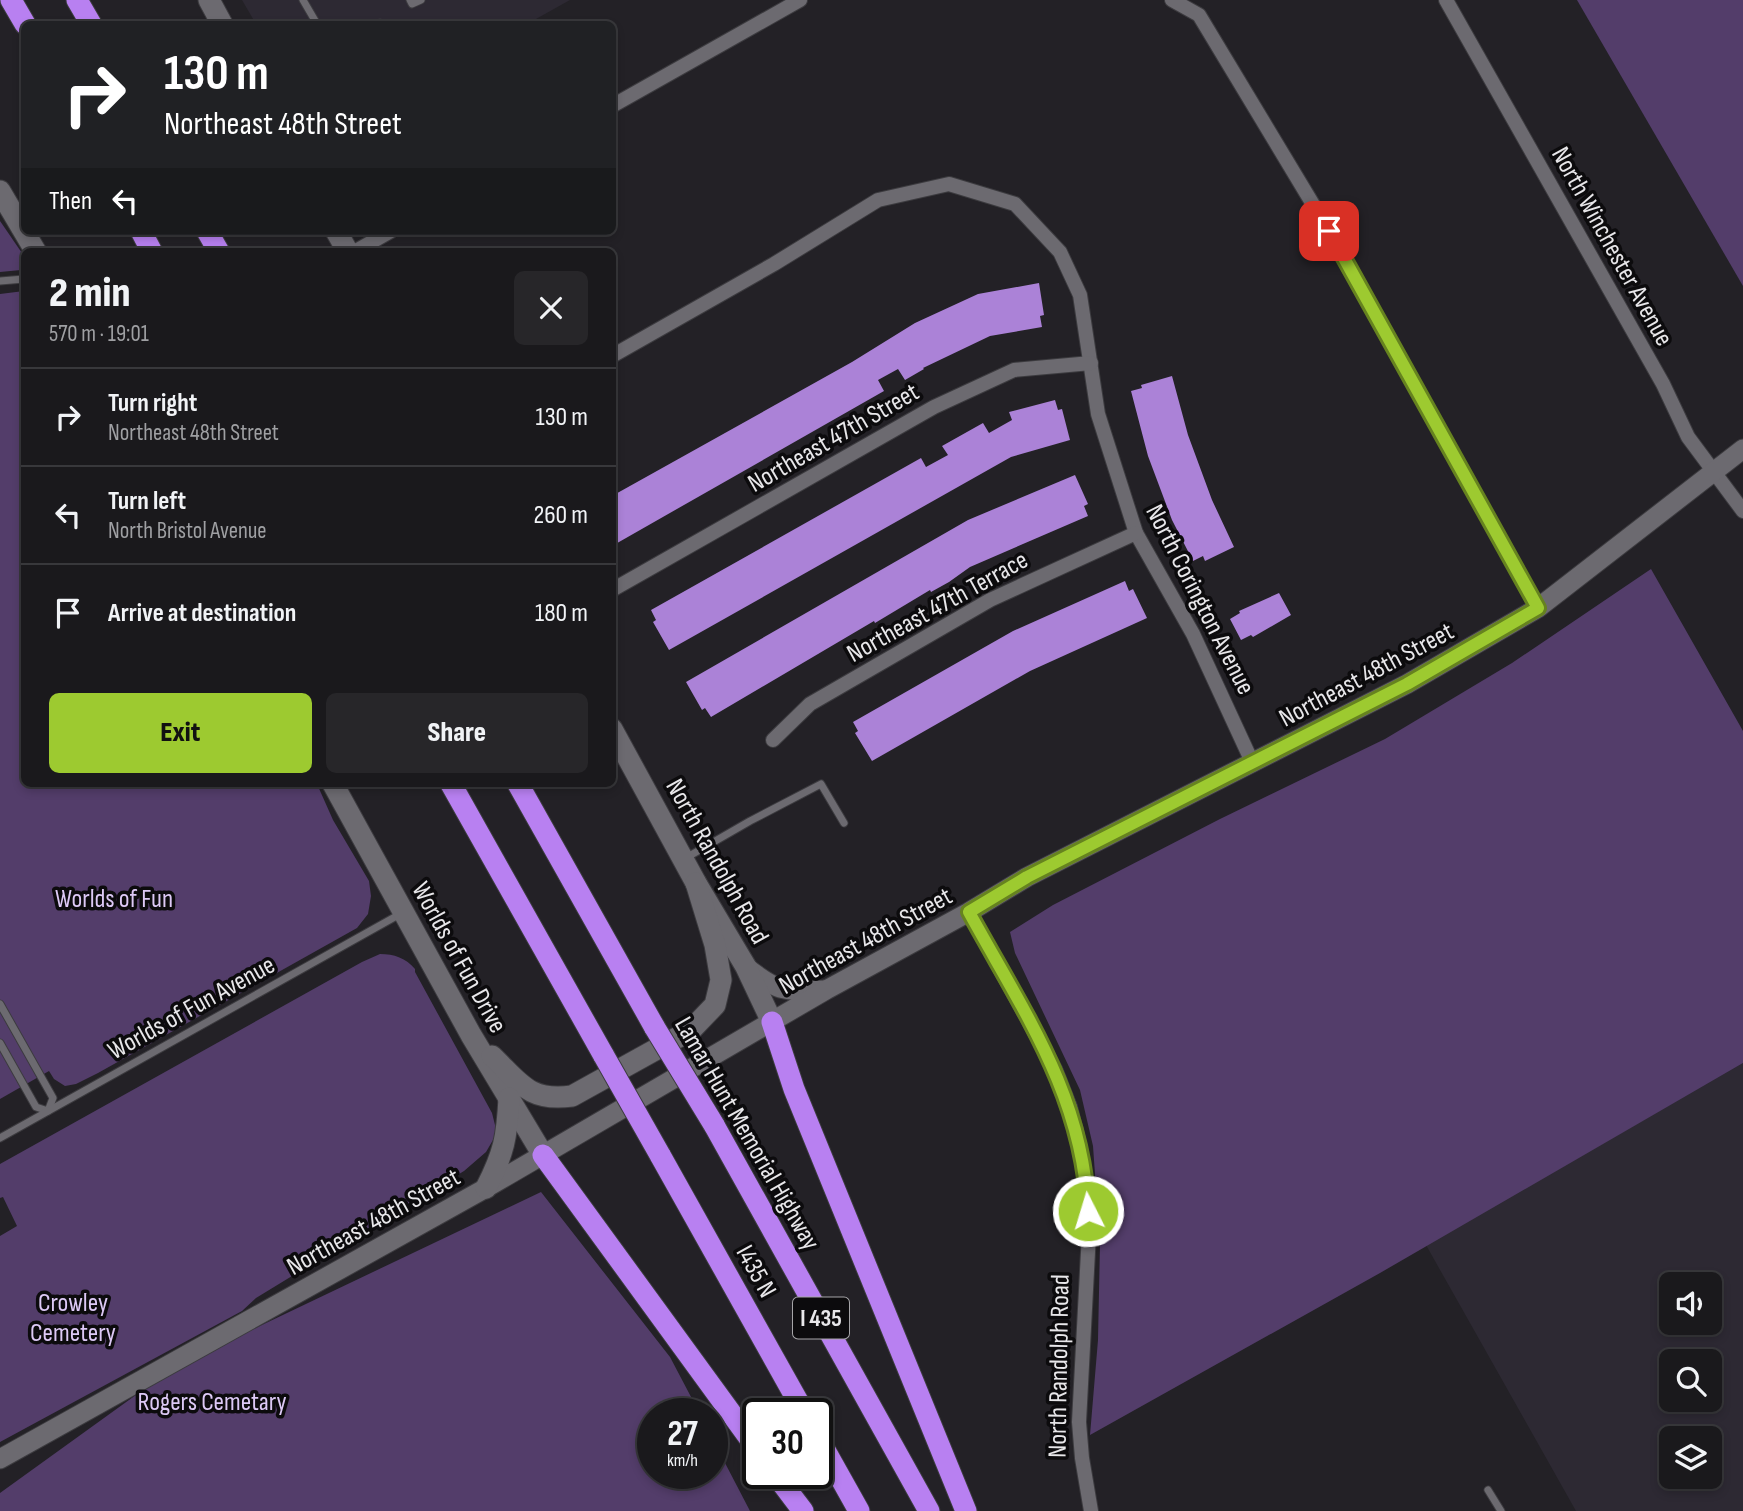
<!DOCTYPE html>
<meta charset="utf-8">
<style>
body{margin:0;font-family:"Sofia Sans Condensed",sans-serif;background:#272629;color:#f1f3f6;height:100vh;display:flex;flex-direction:column;font-size:26px;white-space:nowrap}
*{box-sizing:border-box;margin:0}
p{font-size:23px;color:#9fa0a3}
.icon{flex:none;width:38px;height:38px;fill:none;stroke:currentColor;stroke-width:2;stroke-linecap:round;stroke-linejoin:round}
.map{position:relative;flex:1;overflow:hidden}
.panel{position:absolute;left:21px;top:248px;width:595px;height:539px;display:flex;flex-direction:column;background:#1a191c;border-radius:10px;box-shadow:0 4px 10px #0003,0 0 0 2px #38383b}
.panel>*{flex:none}
.hud{position:absolute;left:21px;top:21px;width:595px;height:214px;border-radius:10px;box-shadow:0 4px 10px #0003,0 0 0 2px #38383b;background:#202124;color:#fff;overflow:hidden}
.tools{position:absolute;left:1659px;top:1272px;display:grid;gap:14px}
.tools a{display:grid;place-items:center;width:63px;height:63px;border-radius:10px;background:#1a191c;box-shadow:0 4px 10px #0003,0 0 0 2px #38383b;font-size:35px}
.speed{position:absolute;left:637px;top:1398px;display:flex;gap:14px;font-size:35px;font-weight:700;text-align:center}
.speed>*{display:grid;place-content:center;width:91px;height:91px;border-radius:50%;background:#1a191c;box-shadow:0 4px 10px #0003,0 0 0 2px #38383b;line-height:1}
.speed small{font-size:18px;font-weight:400}
.speed .limit{border:4px solid #111;border-radius:10px;background:#fff;color:#111}
.pin{position:absolute;display:grid;place-items:center;width:60px;height:60px;color:#fff;margin:-30px;border-radius:14px;box-shadow:0 4px 10px #0006}
.me{position:absolute;width:77px;margin:-38px;rotate:355deg;stroke-linejoin:round;filter:drop-shadow(0 0 5px #0008)}
.turn{display:flex;align-items:center;gap:24px;height:147px;padding:0 28px;font-size:32px}
.turn .icon{width:91px;height:91px;stroke-width:2.5}
.turn b{display:block;font-size:49px;line-height:60px}
.then{display:flex;align-items:center;height:66px;padding:0 28px;background:#0003;gap:14px;font-size:26px}
.round{display:grid;place-items:center;flex:none;width:74px;height:74px;border-radius:10px;background:#272629}
.overview{display:flex;align-items:center;justify-content:space-between;height:119px;padding:0 28px}
h1{font-size:42px;font-weight:800;line-height:52px}
.cta{display:flex;gap:14px;margin-top:auto;padding:14px 28px}
.cta a{flex:1;height:80px;border-radius:10px;background:#9dca30;color:#111;font-size:28px;font-weight:800;line-height:80px;text-align:center}
.cta a+a{background:#272629;color:#f1f3f6}
ul{padding:0;list-style:none}
li{display:flex;align-items:center;gap:21px;height:98px;padding:0 28px;border-top:2px solid #38383b}
li div{flex:1}
li b{display:block;font-size:26px}
li em{font-style:normal}
.map>svg:first-child{display:block}
.built{fill:#2d2933;fill-rule:evenodd}
.green{fill:#533d6a}
.building{fill:#ab82d7}
.lines{fill:none;stroke-linecap:round;stroke-linejoin:round}
.service-casing{stroke:#3c3b3f;stroke-width:9}
.minor-casing{stroke:#3c3b3f;stroke-width:16}
.tertiary-casing{stroke:#3c3b3f;stroke-width:21}
.secondary-casing{stroke:#3c3b3f;stroke-width:23}
.motorway-casing{stroke:#3c3b3f;stroke-width:23}
.service{stroke:#6c6a70;stroke-width:7}
.minor{stroke:#6c6a70;stroke-width:14}
.tertiary{stroke:#6c6a70;stroke-width:19}
.secondary{stroke:#6c6a70;stroke-width:21}
.motorway{stroke:#b880f1;stroke-width:21}
.motorway-bridge-casing{stroke:#3c3b3f;stroke-width:23;stroke-linecap:butt}
.motorway-bridge{stroke:#b880f1;stroke-width:21}
.route-casing{stroke:#66831f;stroke-width:18}
.route{stroke:#9dca30;stroke-width:12}
.labels{text-anchor:middle;stroke-width:7;stroke-linejoin:round;paint-order:stroke}
.shield{fill:#0c0b0d;stroke:#a6a5a8;stroke-width:2}
.shield-label{font-size:24px;font-weight:bold;fill:#e8e7ea}
.street-label{font-size:26px;fill:#e8e7ea;stroke:#0c0b0d}
.park-label{font-size:26px;fill:#ddc9f6;stroke:#0c0b0d}
</style>
<div class="map">
<svg width="1743" height="1511" viewBox="0 0 1743 1511">
<rect width="100%" height="100%" fill="#232126"/>
<g class="built">
<polygon points="242,0 570,0 527,24 256,24"/>
<path d="M1743 1063V1511H1576L1426 1245ZM1671 1284H1710V1323H1671ZM1671 1362H1710V1400H1671ZM1671 1438H1710V1477H1671Z"/>
</g>
<g class="green">
<polygon points="1577,0 1743,0 1743,286"/>
<polygon points="0,221 24,256 24,267 21,270 0,272"/>
<polygon points="24,291 24,784 317,784 333,820 369,881 371,896 368,914 357,928 98,1073 76,1084 65,1086 54,1079 49,1071 0,1099 0,294"/>
<polygon points="1651,569 1743,731 1743,1063 1380,1273 1090,1435 1098,1340 1100,1244 1093,1146 1080,1090 1015,953 1010,932 1053,905 1220,819 1385,739 1512,663"/>
<path d="M380 954C394 954 406 958 415 969V972L492 1113 497 1133 486 1152 464 1171 256 1298 242 1311 0 1442V1236L17 1226 3 1197 0 1198V1164L362 962Z"/>
<polygon points="541,1192 670,1357 700,1414 653,1414 653,1474 712,1474 712,1438 750,1511 0,1511 0,1493 147,1387 247,1332"/>
</g>
<g class="building">
<polygon points="1039,283 1044,315 1040,316 1042,327 990,336 923,368 924,369 905,380 898,369 878,380 884,391 612,546 612,496 852,362 915,323 978,294"/>
<polygon points="1172,376 1188,435 1212,500 1234,547 1205,561 1203,556 1193,561 1172,520 1148,456 1131,391 1142,388 1141,385"/>
<polygon points="1055,400 1058,410 1062,409 1070,440 1011,457 669,650 653,622 656,620 651,610 921,458 926,467 948,455 942,446 983,423 989,433 1012,420 1009,412"/>
<polygon points="1075,475 1088,504 1084,506 1088,516 970,567 949,582 931,592 930,590 875,623 874,621 711,717 705,708 702,710 686,682 968,520"/>
<polygon points="1125,581 1129,591 1133,589 1147,618 1030,671 872,761 855,733 858,731 853,722 1013,631"/>
<polygon points="1279,593 1291,615 1253,637 1251,635 1241,640 1230,619 1240,613 1239,611"/>
</g>
<g class="lines">
<g class="service-casing">
<g id="service">
<polyline points="303,0 317,24"/>
<polyline points="410,0 412,4 421,0"/>
<polyline points="378,24 380,23"/>
<polyline points="0,281 24,279"/>
<polyline points="684,859 750,821 821,784 844,823"/>
<polyline points="0,1004 53,1098 48,1111 36,1107 0,1043"/>
<polyline points="0,1138 402,913"/>
<polyline points="1488,1490 1501,1511"/>
</g>
</g>
<g class="minor-casing">
<g id="minor">
<polyline points="1172,0 1199,15 1329,231 1538,608"/>
<polyline points="1446,0 1663,384 1688,437 1743,511"/>
<polyline points="612,106 800,0"/>
<polyline points="354,252 391,231"/>
<polyline points="612,356 774,264 878,200 949,184 1015,204 1060,252 1080,295 1098,414 1136,533 1193,634 1253,764"/>
<polyline points="612,590 934,407 1014,370 1091,363"/>
<polyline points="773,740 810,704 990,600 1136,533"/>
<polyline points="969,912 1055,1069 1070,1107 1080,1148 1087,1190 1089,1233 1079,1422 1082,1458 1091,1511"/>
</g>
</g>
<g class="tertiary-casing">
<g id="tertiary">
<path d="M746 967C779 993 784 991 825 990"/>
<polyline points="0,1459 486,1188 826,990 969,912 1027,877 1407,684 1538,608 1743,449"/>
</g>
</g>
<g class="secondary-casing">
<g id="secondary">
<polyline points="209,0 222,24"/>
<polyline points="0,191 36,252"/>
<polyline points="336,231 348,252"/>
<polyline points="612,729 696,883 746,967 772,1022"/>
<polyline points="333,784 471,1035 543,1155"/>
<path d="M492 1056C520 1083 529 1102 572 1096L691 1030 715 1005 721 980 715 945 696 883"/>
<path d="M486 1188C504 1153 507 1137 509 1098"/>
</g>
</g>
<g class="motorway-casing">
<g id="motorway">
<polyline points="11,0 25,24"/>
<polyline points="77,0 91,24"/>
<polyline points="141,231 152,252"/>
<polyline points="207,231 219,252"/>
<polyline points="451,784 604,1056"/>
<polyline points="518,784 655,1028"/>
<polyline points="772,1022 794,1089 966,1511"/>
<polyline points="714,1125 929,1511"/>
<polyline points="543,1155 758,1450"/>
<polyline points="660,1155 805,1414"/>
<polyline points="817,1436 859,1511"/>
<polyline points="775,1474 803,1511"/>
</g>
</g>
<use href="#service" class="service"/>
<use href="#minor" class="minor"/>
<use href="#tertiary" class="tertiary"/>
<use href="#secondary" class="secondary"/>
<use href="#motorway" class="motorway"/>
<g class="motorway-bridge-casing">
<g id="motorway-bridge">
<polyline points="655,1028 714,1125"/>
<polyline points="604,1056 660,1155"/>
</g>
</g>
<use href="#motorway-bridge" class="motorway-bridge"/>
</g>
<g class="lines">
<g class="route-casing">
<path id="route" d="M1088 1211C1083 1095 1023 1011 969 912L1027 877 1407 684 1538 608 1329 231"/>
</g>
<use href="#route" class="route"/>
</g>
<g class="labels">
<rect class="shield" x="793" y="1297.5" width="56" height="41" rx="5"/>
<g class="shield-label">
<text x="821" y="1326">I 435</text>
</g>
<g class="street-label">
<text transform="translate(1613 246) rotate(61)" y="9">North Winchester Avenue</text>
<text transform="translate(833 437) rotate(-30)" y="9">Northeast 47th Street</text>
<text transform="translate(1201 599) rotate(63)" y="9">North Corington Avenue</text>
<text transform="translate(937 606) rotate(-29)" y="9">Northeast 47th Terrace</text>
<text transform="translate(1366 674) rotate(-28)" y="9">Northeast 48th Street</text>
<text transform="translate(718 861) rotate(61)" y="9">North Randolph Road</text>
<text transform="translate(865 940) rotate(-29)" y="9">Northeast 48th Street</text>
<text transform="translate(460 957) rotate(61)" y="9">Worlds of Fun Drive</text>
<text transform="translate(191 1007) rotate(-29)" y="9">Worlds of Fun Avenue</text>
<text transform="translate(748 1133) rotate(60)" y="9">Lamar Hunt Memorial Highway</text>
<text transform="translate(373 1221) rotate(-29)" y="9">Northeast 48th Street</text>
<text transform="translate(757 1271) rotate(61)" y="9">I435 N</text>
<text transform="translate(1058 1366) rotate(-89)" y="9">North Randolph Road</text>
</g>
<g class="park-label">
<text x="114" y="907">Worlds of Fun</text>
<text x="73" y="1311">Crowley<tspan x="73" dy="30">Cemetery</tspan></text>
<text x="212" y="1410">Rogers Cemetary</text>
</g>
</g>
</svg>
<div class="tools">
<a><svg class="icon" aria-label="sound" viewBox="0 0 24 24"><path d="M4 9h4l5-4v14l-5-4H4zM17 9q2 3 0 6"/></svg></a>
<a><svg class="icon" aria-label="search" viewBox="0 0 24 24"><circle cx="10" cy="10" r="6"/><path d="M15 15l6 6"/></svg></a>
<a><svg class="icon" aria-label="layers" viewBox="0 0 24 24"><path d="M12 4l9 5-9 5-9-5zM3 14l9 5 9-5"/></svg></a>
</div>
<div class="speed"><div>27<small>km/h</small></div><div class="limit">30</div></div>
<div class="pin" style="left:1329px;top:231px;background:#d93025"><svg class="icon" aria-label="arrive" viewBox="0 0 24 24"><path d="M6 21V4h12l-3 4 3 4H6"/></svg></div>
<svg class="me" style="left:1088px;top:1211px" viewBox="-20 -20 40 40"><circle r="17" fill="#9dca30" stroke="#fff" stroke-width="3"/><path d="M0-11L8 9 0 5-8 9z" fill="#fff"/></svg>
<div class="hud">
<div class="turn"><svg class="icon" aria-label="right" viewBox="0 0 24 24"><path d="M7 20v-9h11M14 6l5 5-5 5"/></svg><div><b>130 m</b>Northeast 48th Street</div></div>
<div class="then">Then<svg class="icon" aria-label="left" viewBox="0 0 24 24"><path d="M17 20v-9H6M10 6l-5 5 5 5"/></svg></div>
</div>
<section class="panel">
<div class="overview"><div><h1>2 min</h1><p>570 m · 19:01</p></div><a class="round"><svg class="icon" aria-label="close" viewBox="0 0 24 24"><path d="M6 6l12 12M18 6L6 18"/></svg></a></div>
<ul>
<li><svg class="icon" aria-label="right" viewBox="0 0 24 24"><path d="M7 20v-9h11M14 6l5 5-5 5"/></svg><div><b>Turn right</b><p>Northeast 48th Street</p></div><em>130 m</em></li>
<li><svg class="icon" aria-label="left" viewBox="0 0 24 24"><path d="M17 20v-9H6M10 6l-5 5 5 5"/></svg><div><b>Turn left</b><p>North Bristol Avenue</p></div><em>260 m</em></li>
<li><svg class="icon" aria-label="arrive" viewBox="0 0 24 24"><path d="M6 21V4h12l-3 4 3 4H6"/></svg><div><b>Arrive at destination</b></div><em>180 m</em></li>
</ul>
<div class="cta"><a>Exit</a><a>Share</a></div>
</section>
</div>
